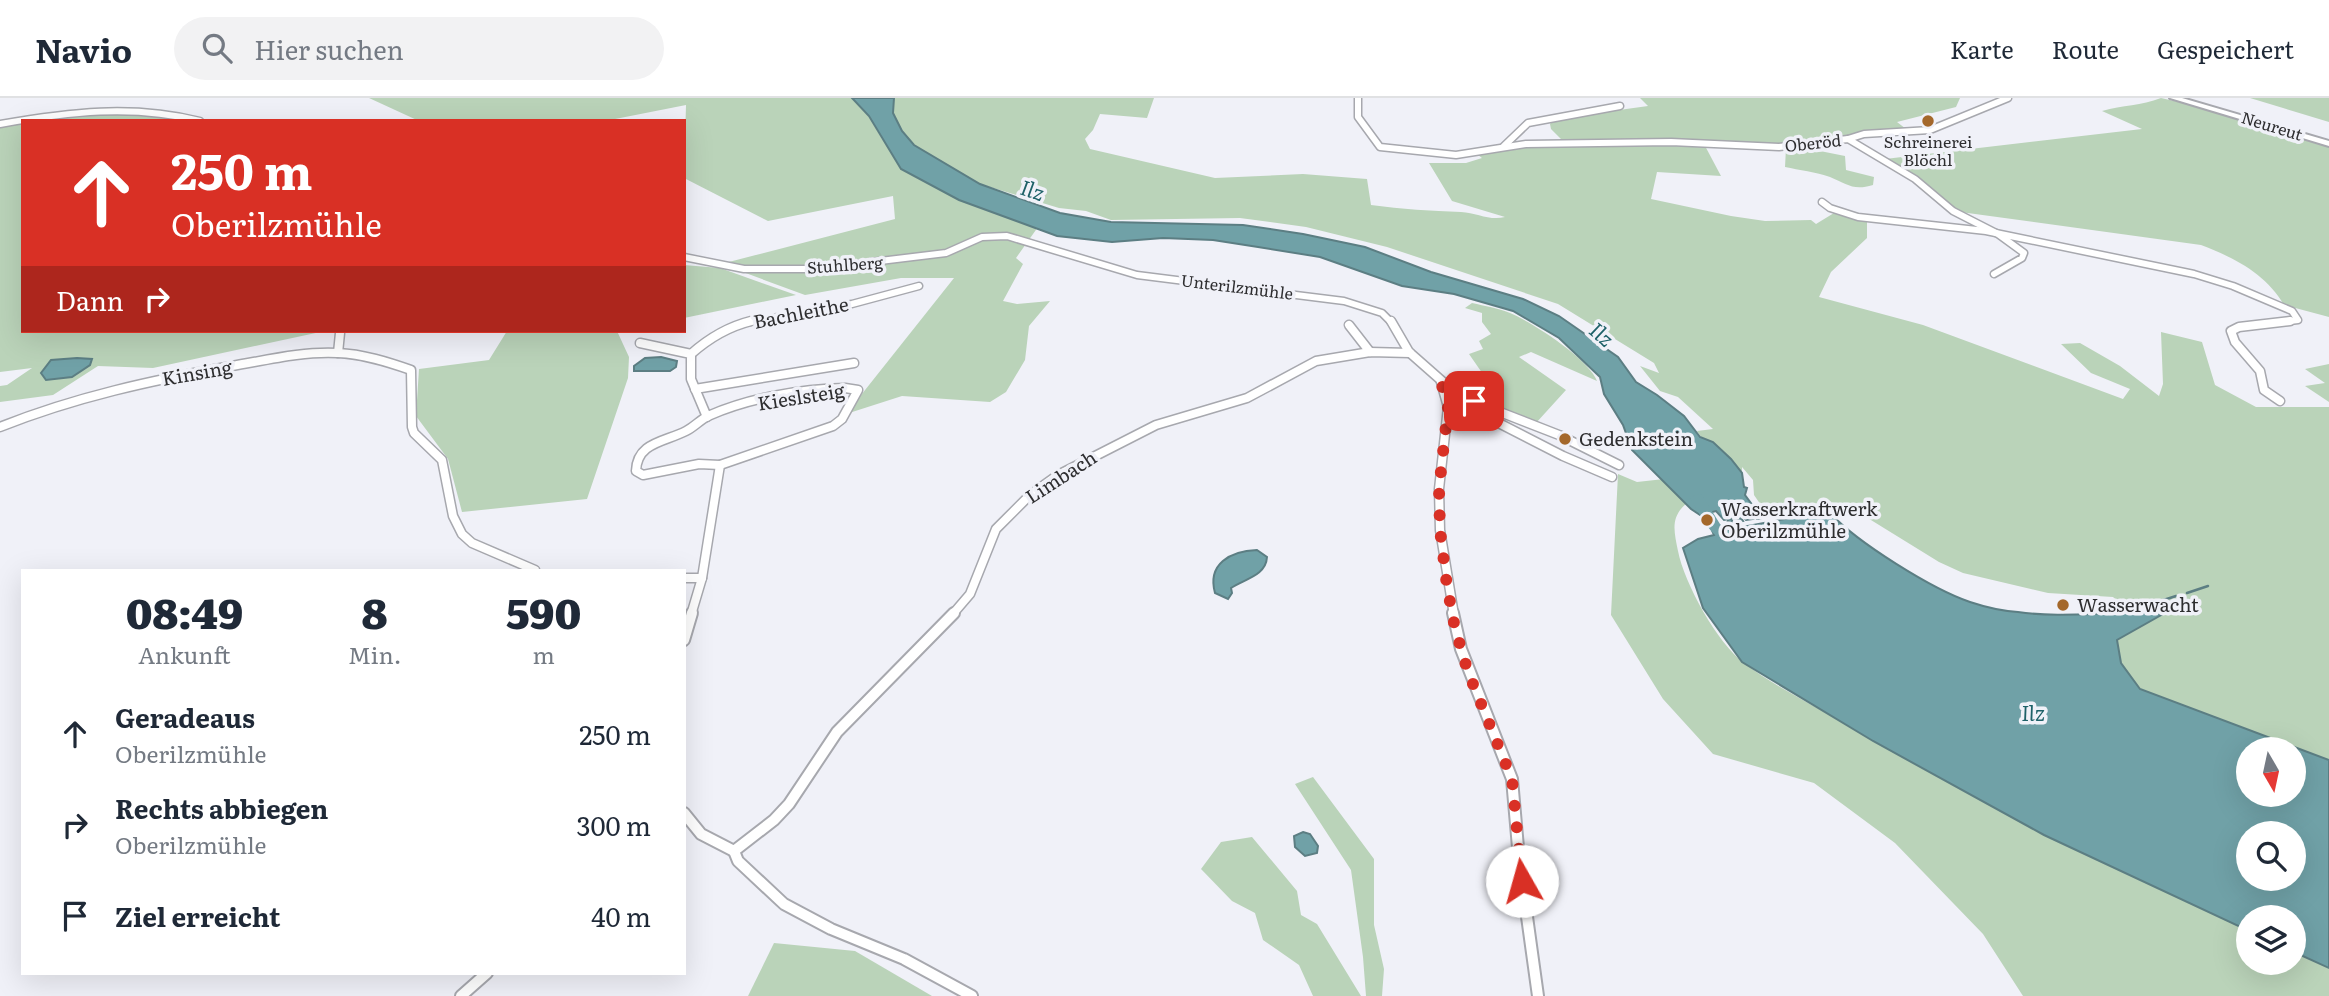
<!DOCTYPE html>
<html lang="de">
<meta charset="utf-8">
<style>
body{margin:0;font-family:Literata,serif;background:#f2f2f3;color:#1f2937;height:100vh;display:flex;flex-direction:column;font-size:26px;white-space:nowrap}
*{box-sizing:border-box;margin:0}
p{font-size:23px;color:#747a83}
.icon{flex:none;width:38px;height:38px;fill:none;stroke:currentColor;stroke-width:2;stroke-linecap:round;stroke-linejoin:round}
.map{position:relative;flex:1;overflow:hidden}
.drawer{position:absolute;left:21px;top:471px;width:665px;height:406px;display:flex;flex-direction:column;background:#fff;border-radius:0px;box-shadow:0 7px 28px #0002}
.drawer>*{flex:none}
.banner{position:absolute;left:21px;top:21px;width:665px;height:214px;border-radius:0px;box-shadow:0 7px 28px #0002;background:#d93025;color:#fff;overflow:hidden}
.needle{width:46px;rotate:171deg}
.controls{position:absolute;left:2236px;top:639px;display:grid;gap:14px}
.controls a{display:grid;place-items:center;width:70px;height:70px;border-radius:50%;background:#fff;box-shadow:0 7px 28px #0002;font-size:35px}
.pin{position:absolute;display:grid;place-items:center;width:60px;height:60px;color:#fff;margin:-30px;border-radius:14px;box-shadow:0 4px 10px #0006}
.me{position:absolute;width:77px;margin:-38px;rotate:353deg;stroke-linejoin:round;filter:drop-shadow(0 0 5px #0008)}
.turn{display:flex;align-items:center;gap:24px;height:147px;padding:0 35px;font-size:32px}
.turn .icon{width:91px;height:91px;stroke-width:2.5}
.turn b{display:block;font-size:49px;line-height:60px}
.then{display:flex;align-items:center;height:66px;padding:0 35px;background:#0003;gap:14px;font-size:26px}
.eta{display:flex;justify-content:space-evenly;align-items:center;height:119px;text-align:center}
.eta b{font-size:42px;font-weight:800;line-height:49px}
ul{padding:0;list-style:none}
li{display:flex;align-items:center;gap:21px;height:91px;padding:0 35px}
li div{flex:1}
li b{display:block;font-size:26px}
li em{font-style:normal}
header{display:flex;align-items:center;gap:42px;box-sizing:border-box;height:98px;padding:0 35px;background:#fff;border-bottom:2px solid #e0e1e3}
header strong{font-size:33px}
nav{display:flex;gap:38px;margin-inline-start:auto;font-size:24px}
.search{width:490px;height:63px;background:#f2f2f3;display:flex;align-items:center;gap:18px;box-sizing:border-box;padding:0 24px;border-radius:38px;color:#747a83;font-size:26px}
.map>svg:first-child{display:block}
.green{fill:#bad3b9}
.water{fill:#70a1a7;stroke:#5c7e83;stroke-width:2;fill-rule:evenodd}
.lines{fill:none;stroke-linecap:round;stroke-linejoin:round}
.stream{stroke:#5c7e83;stroke-width:2.5}
.river{fill:#70a1a7;fill-rule:evenodd}
.street-far2-casing{stroke:#a7a8ae;stroke-width:9}
.street-far1-casing{stroke:#a7a8ae;stroke-width:11}
.street-casing{stroke:#a7a8ae;stroke-width:14}
.secondary-casing{stroke:#a7a8ae;stroke-width:4}
.street-far2{stroke:#fff;stroke-width:6}
.street-far1{stroke:#fff;stroke-width:8}
.street{stroke:#fff;stroke-width:10}
.secondary{fill:#fff;fill-rule:evenodd}
.route{stroke:#d93025;stroke-width:12;stroke-dasharray:0 21.6}
.poi-dot{fill:#a4682b;stroke:#f0f1f8;stroke-width:2.5}
.labels{text-anchor:middle;stroke-width:7;stroke-linejoin:round;paint-order:stroke}
.far-street-label{font-size:16px;fill:#2e2e30;stroke:#f0f1f8}
.far-poi-label{font-size:16px;fill:#2e2e30;stroke:#f0f1f8}
.street-label{font-size:19px;fill:#2e2e30;stroke:#f0f1f8}
.poi-label{font-size:19px;fill:#2e2e30;stroke:#f0f1f8;text-anchor:start}
.water-label{font-size:21px;font-style:italic;fill:#1e6168;stroke:#f0f1f8}
</style>
<header>
<strong>Navio</strong>
<div class="search"><svg class="icon" aria-label="search" viewBox="0 0 24 24"><circle cx="10" cy="10" r="6"/><path d="M15 15l6 6"/></svg>Hier suchen</div>
<nav><a>Karte</a><a>Route</a><a>Gespeichert</a></nav>
</header>
<div class="map">
<svg width="2329" height="898" viewBox="0 0 2329 898">
<rect width="100%" height="100%" fill="#f0f1f8"/>
<g class="green">
<polygon points="369,0 852,0 869,18 882,41 959,102 1038,129 1016,160 1023,166 1003,203 1017,206 1050,203 1029,228 1025,262 1006,294 990,304 902,298 846,316 954,180 901,180 805,197 721,166 895,121 893,98 768,123 684,80 686,7 605,23 419,23"/>
<path d="M894 0H1154L1147 20 1100 16 1093 32 1085 41 1090 51 1215 80 1303 76 1367 81 1371 107C1402 111 1431 113 1461 114 1477 115 1490 123 1505 119L1452 103 1429 65H1466L1482 60 1478 57 1479 55 1504 48 1564 44 1551 31 1550 26 1554 21 1648 8 1640 0H1960L1956 9 1897 24 1910 34H1875L1800 48 1704 46 1721 78 1657 74 1651 101 1731 118 1765 123 1811 122 1816 126 1834 115 1867 123V140L1831 174 1819 199 1923 227 2123 301 2130 291 2091 275 2061 246 2080 245 2120 268 2159 298 2163 286 2161 234 2202 244 2215 287 2256 309H2329V662L2140 591 2121 565 2117 542 2161 516 2128 513 2113 499 2048 495 1963 475 1939 464 1845 406 1814 412 1808 407 1765 413 1754 397 1753 382 1742 369V375C1730 360 1704 346 1697 333L1713 331 1678 299 1660 293 1640 268 1659 275 1654 265 1558 206 1387 149 1306 129 1240 120 1111 122 1086 113 1059 110 980 86 914 47 902 33 893 15Z"/>
<path d="M2161 0 2209 11 2329 47V219L2284 207C2266 176 2235 160 2201 147L1953 113 1885 61 2142 31 2102 13C2123 7 2141 8 2161 0Z"/>
<polygon points="2250,0 2329,0 2329,24"/>
<polygon points="126,12 190,23 27,23"/>
<polygon points="23,23 23,233 325,233 153,270 98,268 53,297 0,304 0,288 7,287 32,270 0,274 0,27"/>
<path d="M1800 49 1845 58 1846 72 1874 79 1873 87C1853 93 1847 86 1830 79 1816 74 1799 72 1785 69L1786 50Z"/>
<polygon points="684,167 720,170 796,197 684,220"/>
<path d="M1472 205C1485 208 1498 210 1510 215 1532 224 1589 261 1597 283L1531 254 1519 259 1566 292 1536 325 1483 306 1487 282 1469 256 1483 251 1479 243 1491 236 1482 224V215L1465 210Z"/>
<polygon points="507,233 617,233 629,259 628,280 587,401 462,414 448,361 416,318 419,271 489,262"/>
<polygon points="2329,266 2329,304 2305,288 2325,285 2305,271"/>
<path d="M1618 376 1637 384 1664 381 1687 405C1670 419 1674 433 1678 453 1684 485 1718 546 1744 565 1774 588 1811 606 1844 625 1974 704 2111 768 2249 833V864H2294V854L2329 870V898H2023L1983 836 1895 745 1814 685 1713 656 1663 601 1611 517Z"/>
<polygon points="1313,679 1374,761 1374,827 1384,871 1382,898 1366,898 1363,859 1351,772 1295,686"/>
<polygon points="1252,739 1297,793 1301,817 1317,826 1361,898 1313,898 1299,867 1263,842 1255,815 1232,803 1201,771 1221,744"/>
<polygon points="774,845 855,853 932,898 748,898"/>
</g>
<g class="water">
<polygon points="852,0 894,0 893,15 902,33 914,47 980,86 1060,115 1111,124 1243,127 1303,136 1365,149 1431,174 1523,201 1559,218 1618,259 1636,284 1657,297 1684,318 1700,339 1713,344 1731,361 1742,375 1744,389 1747,390 1745,397 1762,420 1756,421 1760,418 1753,417 1746,411 1753,421 1746,422 1736,412 1743,423 1736,424 1740,421 1733,420 1726,414 1733,424 1727,425 1729,421 1724,422 1716,413 1700,417 1691,411 1632,352 1623,327 1604,296 1600,279 1559,240 1513,213 1454,196 1402,188 1320,159 1258,149 1213,142 1163,140 1112,144 1057,138 959,102 901,71 869,18"/>
<polygon points="661,259 677,263 676,269 670,273 634,273 634,268 645,260"/>
<polygon points="77,260 92,261 90,267 72,279 46,282 41,275 51,262"/>
<path d="M1828 413 1822 416 1830 415C1858 445 1932 491 1970 504 1985 509 2002 513 2018 514 2065 521 2115 512 2163 516L2117 542 2121 565 2140 591 2329 662V870L2294 854V819H2249V833L2044 737 1873 643 1742 564 1703 510 1683 450 1698 441 1714 437 1711 430 1722 428 1731 435V431ZM2249 651H2294V696H2249ZM2249 735H2294V780H2249Z"/>
<path d="M1257 452 1267 459C1266 478 1244 481 1231 490L1232 495 1228 501 1215 495C1207 466 1230 453 1257 452Z"/>
<polygon points="1303,734 1310,736 1318,748 1317,755 1305,758 1295,749 1294,738"/>
</g>
<g class="lines">
<g class="stream">
<polyline points="2187,495 2208,488"/>
<polyline points="2126,514 2176,498"/>
</g>
<path class="river" d="M1697 396 1702 397 1720 426 1737 440 1735 443C1713 448 1700 415 1690 400Z"/>
<g class="street-far2-casing">
<g id="street-far2">
<polyline points="1358,0 1358,19 1380,49 1456,57 1526,46 1671,44 1779,49 1848,41 1915,81 1953,113 1998,136 2024,155 2022,160 1994,176"/>
<path d="M0 26C68 14 132 6 200 23"/>
<polyline points="1848,41 1864,36 1930,32 2008,0"/>
<polyline points="1504,48 1528,25 1620,8"/>
<polyline points="1822,104 1830,110 1858,119 1986,133 2194,176 2233,188 2292,213 2298,222 2275,225"/>
<polyline points="684,159 744,171 814,171 946,155 982,139 1007,138 1137,177 1344,203 1382,215 1392,225"/>
<polyline points="744,225 852,206 919,188"/>
</g>
</g>
<g class="street-far1-casing">
<g id="street-far1">
<polyline points="1391,223 1409,254 1451,291 1482,307 1559,337 1619,367"/>
<polyline points="1349,227 1370,254"/>
<polyline points="640,245 691,256 691,281 707,319"/>
<polyline points="338,255 340,235"/>
<path d="M691 256C709 240 727 229 751 223"/>
<polyline points="1441,284 1448,309 1439,391 1440,432 1454,517"/>
<path d="M845 290 858 292 842 321 833 328 720 367 699 366 643 377 636 373C637 344 665 344 686 333 694 329 700 322 708 318 749 300 800 291 845 290Z"/>
<polyline points="695,291 854,265"/>
<polyline points="1446,298 1563,358 1612,379"/>
<polyline points="2280,303 2264,292 2260,273 2235,244 2231,233 2239,229 2290,223"/>
<path d="M0 329C75 299 153 282 232 268 267 262 303 253 338 255 363 256 388 264 411 272L412 329 414 335 442 362 453 418 462 436 472 445 535 472"/>
<polyline points="684,480 702,480 691,517"/>
<polyline points="702,480 720,367"/>
<polyline points="952,517 970,496 996,431 1030,397 1058,377 1156,327 1247,300 1316,263 1370,254 1410,255"/>
</g>
</g>
<g class="street-casing">
<g id="street">
<polyline points="1453,515 1461,551 1512,681 1519,761 1538,898"/>
<polyline points="684,542 692,515"/>
<polyline points="684,715 701,736 734,753 774,722 789,706 837,634 954,515"/>
<polyline points="734,753 738,763 784,806 831,831 904,861 972,898"/>
<polyline points="461,898 487,875"/>
</g>
</g>
<g class="secondary-casing">
<polygon id="secondary" points="2170,0 2182,0 2329,43 2329,48"/>
</g>
<use href="#street-far2" class="street-far2"/>
<use href="#street-far1" class="street-far1"/>
<use href="#street" class="street"/>
<use href="#secondary" class="secondary"/>
</g>
<g class="lines">
<polyline class="route" points="1474,303 1441,284 1448,309 1439,391 1440,432 1447,488 1455,530 1468,574 1512,681 1522,783"/>
</g>
<g class="poi-dot">
<circle cx="1928" cy="23" r="7"/>
<circle cx="1565" cy="341" r="7"/>
<circle cx="1707" cy="422" r="7"/>
<circle cx="2063" cy="507" r="7"/>
</g>
<g class="labels">
<g class="far-street-label">
<text transform="translate(2272 28) rotate(17)" y="6">Neureut</text>
<text transform="translate(1813 45) rotate(-6)" y="6">Oberöd</text>
<text transform="translate(845 167) rotate(-4)" y="6">Stuhlberg</text>
<text transform="translate(1237 189) rotate(7)" y="6">Unterilzmühle</text>
</g>
<g class="far-poi-label">
<text x="1928" y="50">Schreinerei<tspan x="1928" dy="18">Blöchl</tspan></text>
</g>
<g class="street-label">
<text transform="translate(801 215) rotate(-11)" y="7">Bachleithe</text>
<text transform="translate(197 275) rotate(-10)" y="7">Kinsing</text>
<text transform="translate(801 299) rotate(-9)" y="7">Kieslsteig</text>
<text transform="translate(1061 379) rotate(-33)" y="7">Limbach</text>
</g>
<g class="poi-label">
<text x="1579" y="348">Gedenkstein</text>
<text x="1721" y="418">Wasserkraftwerk<tspan x="1721" dy="22">Oberilzmühle</tspan></text>
<text x="2077" y="514">Wasserwacht</text>
</g>
<g class="water-label">
<text transform="translate(1032 93) rotate(18)" y="7">Ilz</text>
<text transform="translate(1601 237) rotate(41)" y="7">Ilz</text>
<text x="2033" y="623">Ilz</text>
</g>
</g>
</svg>
<div class="controls">
<a><svg class="needle" viewBox="-14 -14 28 28"><path d="M0-13l5 13h-10z" fill="#e53935"/><path d="M0 13l5-13h-10z" fill="#747a83"/></svg></a>
<a><svg class="icon" aria-label="search" viewBox="0 0 24 24"><circle cx="10" cy="10" r="6"/><path d="M15 15l6 6"/></svg></a>
<a><svg class="icon" aria-label="layers" viewBox="0 0 24 24"><path d="M12 4l9 5-9 5-9-5zM3 14l9 5 9-5"/></svg></a>
</div>
<div class="pin" style="left:1474px;top:303px;background:#d93025"><svg class="icon" aria-label="arrive" viewBox="0 0 24 24"><path d="M6 21V4h12l-3 4 3 4H6"/></svg></div>
<svg class="me" style="left:1522px;top:783px" viewBox="-20 -20 40 40"><circle r="19" fill="#fff"/><path d="M0-13L10 11 0 6-10 11z" fill="#d93025"/></svg>
<div class="banner">
<div class="turn"><svg class="icon" aria-label="ahead" viewBox="0 0 24 24"><path d="M12 20V5M6 11l6-6 6 6"/></svg><div><b>250 m</b>Oberilzmühle</div></div>
<div class="then">Dann<svg class="icon" aria-label="right" viewBox="0 0 24 24"><path d="M7 20v-9h11M14 6l5 5-5 5"/></svg></div>
</div>
<section class="drawer">
<div class="eta">
<div><b>08:49</b><p>Ankunft</p></div>
<div><b>8</b><p>Min.</p></div>
<div><b>590</b><p>m</p></div>
</div>
<ul>
<li><svg class="icon" aria-label="ahead" viewBox="0 0 24 24"><path d="M12 20V5M6 11l6-6 6 6"/></svg><div><b>Geradeaus</b><p>Oberilzmühle</p></div><em>250 m</em></li>
<li><svg class="icon" aria-label="right" viewBox="0 0 24 24"><path d="M7 20v-9h11M14 6l5 5-5 5"/></svg><div><b>Rechts abbiegen</b><p>Oberilzmühle</p></div><em>300 m</em></li>
<li><svg class="icon" aria-label="arrive" viewBox="0 0 24 24"><path d="M6 21V4h12l-3 4 3 4H6"/></svg><div><b>Ziel erreicht</b></div><em>40 m</em></li>
</ul>
</section>
</div>
